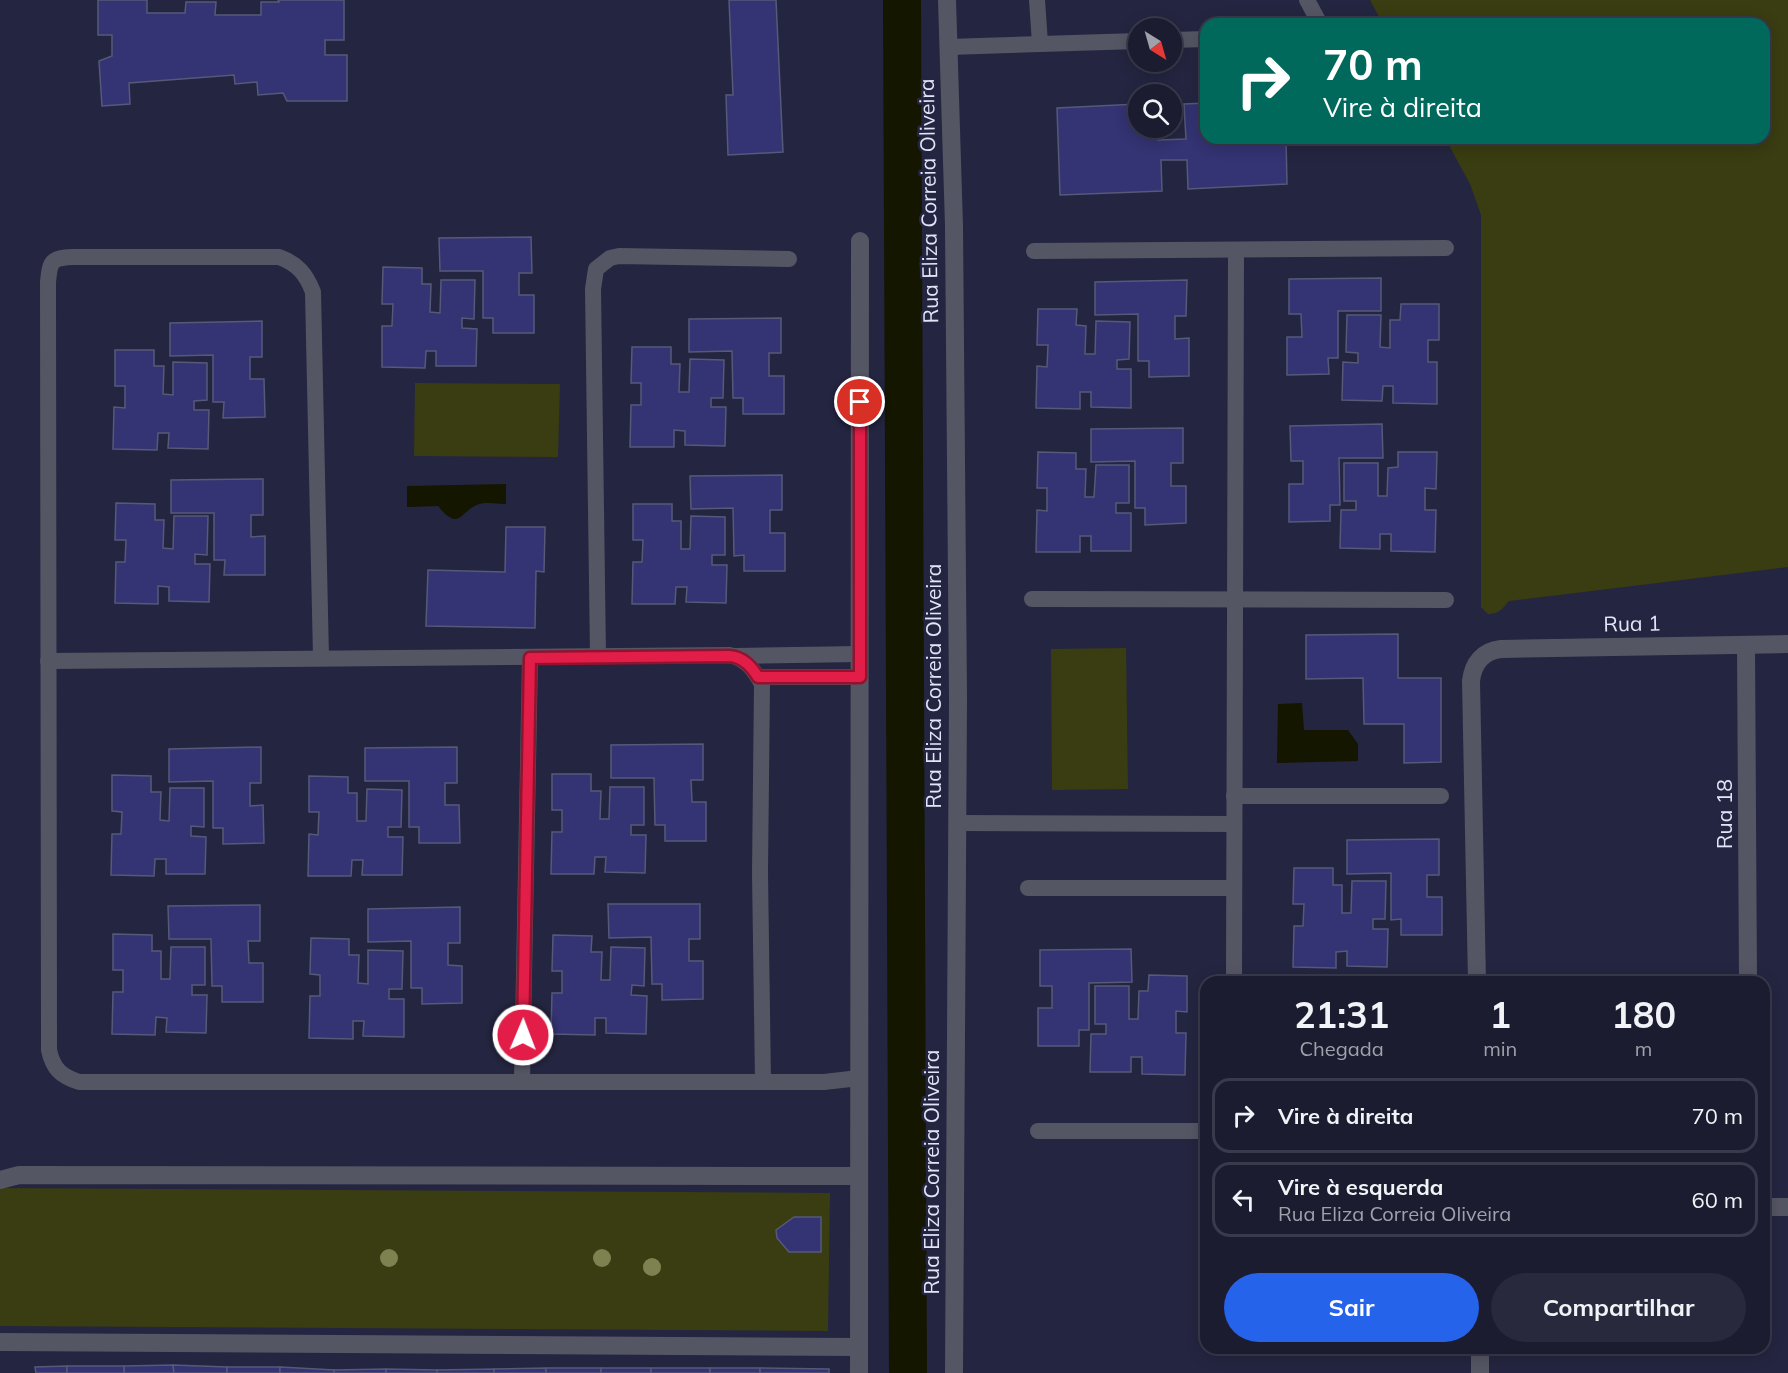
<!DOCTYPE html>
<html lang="pt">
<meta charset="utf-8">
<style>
body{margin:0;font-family:Mulish,sans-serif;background:#28293c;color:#f1f3f6;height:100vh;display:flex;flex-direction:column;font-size:22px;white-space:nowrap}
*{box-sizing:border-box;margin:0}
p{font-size:20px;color:#a0a1ab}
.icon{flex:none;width:33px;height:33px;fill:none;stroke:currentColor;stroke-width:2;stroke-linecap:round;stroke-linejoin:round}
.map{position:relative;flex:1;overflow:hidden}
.panel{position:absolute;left:1200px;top:976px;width:570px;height:378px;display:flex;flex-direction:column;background:#1b1c30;border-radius:18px;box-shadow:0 3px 15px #0003,0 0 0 2px #393a4c}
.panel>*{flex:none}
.hud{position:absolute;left:1200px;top:18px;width:570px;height:126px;border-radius:18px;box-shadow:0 3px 15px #0003,0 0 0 2px #393a4c;background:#00695c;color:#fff;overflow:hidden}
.needle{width:39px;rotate:143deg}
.fabs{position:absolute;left:1128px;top:18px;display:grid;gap:12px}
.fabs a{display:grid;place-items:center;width:54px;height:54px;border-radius:50%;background:#1b1c30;box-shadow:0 3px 15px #0003,0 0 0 2px #393a4c;font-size:30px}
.pin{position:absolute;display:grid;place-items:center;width:51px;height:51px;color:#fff;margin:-26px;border:3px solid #fff;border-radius:50%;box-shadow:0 2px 6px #0007}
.me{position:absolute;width:66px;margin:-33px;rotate:1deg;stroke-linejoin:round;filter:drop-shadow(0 0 4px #0008)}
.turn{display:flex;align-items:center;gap:21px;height:126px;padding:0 24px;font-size:27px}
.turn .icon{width:78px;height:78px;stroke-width:2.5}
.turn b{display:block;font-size:42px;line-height:51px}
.eta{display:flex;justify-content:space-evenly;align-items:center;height:102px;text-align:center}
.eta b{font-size:36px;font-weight:700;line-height:42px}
.action{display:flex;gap:12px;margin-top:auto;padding:12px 24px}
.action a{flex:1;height:69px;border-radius:36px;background:#2563eb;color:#fff;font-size:24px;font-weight:700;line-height:69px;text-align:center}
.action a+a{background:#28293c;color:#f1f3f6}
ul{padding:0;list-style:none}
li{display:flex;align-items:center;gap:18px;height:75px;margin:0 12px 9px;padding:0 12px;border:3px solid #393a4c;border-radius:18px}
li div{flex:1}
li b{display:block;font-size:22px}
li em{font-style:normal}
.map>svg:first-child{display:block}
.green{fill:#3a3d11}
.water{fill:#141600}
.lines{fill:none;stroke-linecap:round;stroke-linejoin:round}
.canal{stroke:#141600;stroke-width:38}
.building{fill:#343373;stroke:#565978;stroke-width:1.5}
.service{stroke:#555664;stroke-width:16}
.minor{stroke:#555664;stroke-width:18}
.tree{fill:#7d8250}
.route-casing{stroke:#92132f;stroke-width:15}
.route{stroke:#e11d48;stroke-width:10}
.labels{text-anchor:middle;stroke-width:5;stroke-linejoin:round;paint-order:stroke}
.street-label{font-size:21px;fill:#e2e5f7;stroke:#242540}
</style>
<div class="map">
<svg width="1788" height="1373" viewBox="0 0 1788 1373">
<rect width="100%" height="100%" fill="#242540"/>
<g class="green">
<path d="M1370 0H1788V567L1509 601C1502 609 1499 614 1488 614L1481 607V215L1470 184 1445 138H1764V24H1383Z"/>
<polygon points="415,383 560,384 558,457 414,456"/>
<polygon points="1126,648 1128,789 1052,790 1051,649"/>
<polygon points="0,1188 830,1193 828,1331 0,1326"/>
</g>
<g class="water">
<path d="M506 484V504C498 504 484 501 477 505 460 512 459 532 438 506L407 507V486Z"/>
<polygon points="1302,703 1304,730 1348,730 1358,744 1358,761 1277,763 1278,704"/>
</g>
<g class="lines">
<polyline class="canal" points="902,0 908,1373"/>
</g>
<g class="building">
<polygon points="98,0 147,0 147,13 185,13 186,2 216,2 215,15 261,15 261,2 279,2 278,0 344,0 344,40 325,40 325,55 347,55 347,101 287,101 283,93 258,95 257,82 235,84 234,75 129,83 130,104 102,106 99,61 112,56 112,35 98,35"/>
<polygon points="729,0 776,0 783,152 728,155 726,95 733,95"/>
<polygon points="1206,103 1206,138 1286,138 1287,184 1188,189 1187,160 1161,160 1162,191 1060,195 1057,108 1138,104 1138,128 1158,128 1158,140 1186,139 1184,104"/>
<polygon points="531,237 532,273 519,273 519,295 534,295 534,333 493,333 493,318 483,318 483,271 440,271 439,238"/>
<polygon points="383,267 422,268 422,284 431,284 430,312 440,313 441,280 475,280 474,319 462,318 462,328 477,329 476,366 436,366 436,351 426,351 425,368 382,367 382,326 392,326 393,304 382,304"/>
<polygon points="1381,278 1381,311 1338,311 1338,358 1328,358 1329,374 1287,375 1287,337 1302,337 1301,314 1289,314 1289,279"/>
<polygon points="1187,280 1186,316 1175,316 1175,339 1189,338 1189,376 1149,377 1149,361 1138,361 1138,314 1095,315 1095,282"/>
<polygon points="1401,304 1439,304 1439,340 1428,340 1428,362 1437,362 1437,404 1393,403 1393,386 1383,386 1382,401 1342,400 1343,362 1358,363 1358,353 1346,352 1347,315 1381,315 1380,347 1390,348 1390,320 1400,320"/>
<polygon points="1038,309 1077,309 1076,325 1086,326 1085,354 1095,354 1096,321 1130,322 1129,359 1117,360 1117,369 1131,369 1131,408 1091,407 1091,392 1080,392 1080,409 1036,408 1037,366 1047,367 1048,345 1037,345"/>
<polygon points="781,318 781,353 769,353 769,376 784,376 784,414 743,414 743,398 733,398 732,351 689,352 689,319"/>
<polygon points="262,321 262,357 250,357 250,379 264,379 265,417 223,418 224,402 213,402 213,355 170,356 170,323"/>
<polygon points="632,347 671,347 671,364 680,364 679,392 689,392 690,359 724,360 723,398 711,398 711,407 726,407 725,446 685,445 685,431 674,430 674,447 630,447 631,405 641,405 641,383 631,383"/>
<polygon points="115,350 154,350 154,366 164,366 163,394 173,395 173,362 207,363 207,400 194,401 194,410 209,410 208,449 168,448 169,433 158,433 157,450 113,449 114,407 125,408 125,386 115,386"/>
<polygon points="1382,424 1383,458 1339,458 1340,505 1330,505 1330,521 1289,522 1289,484 1303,484 1303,461 1291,461 1290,426"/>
<polygon points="1183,428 1183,463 1171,463 1171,486 1186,486 1186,523 1145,525 1145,508 1135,508 1135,461 1091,462 1091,429"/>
<polygon points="1038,452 1076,453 1076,469 1086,469 1085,497 1094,497 1096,465 1129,465 1129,503 1116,503 1116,513 1131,513 1131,551 1091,551 1091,536 1080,536 1080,552 1036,552 1037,510 1047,511 1047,488 1037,488"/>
<polygon points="1398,452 1437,452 1436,489 1425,488 1425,510 1436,510 1435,552 1391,551 1391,534 1380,534 1380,549 1340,548 1341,510 1356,510 1356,501 1344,501 1344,463 1378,463 1378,496 1387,496 1388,468 1398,467"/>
<polygon points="782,475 782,510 770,510 770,533 785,533 785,571 744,571 744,555 734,556 733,508 691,509 690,476"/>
<polygon points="263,479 263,515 251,515 251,537 265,536 265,575 224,575 225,560 214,560 214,513 171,513 171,480"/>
<polygon points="116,503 155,504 155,520 164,520 163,548 173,549 174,516 208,516 207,555 195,554 195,564 210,564 209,602 169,601 169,587 158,586 158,604 115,603 116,562 125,562 126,540 115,540"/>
<polygon points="633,504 672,504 672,521 681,521 681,549 690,549 691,516 725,517 725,555 712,555 712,565 727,565 726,603 686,602 687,587 676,587 675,604 632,604 633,562 642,562 643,540 633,540"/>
<polygon points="506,527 545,527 544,572 536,571 535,628 426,626 428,570 505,572"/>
<polygon points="1398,634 1398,678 1441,678 1441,762 1404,763 1404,724 1364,724 1363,678 1306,679 1306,635"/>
<polygon points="703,744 703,780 691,780 692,802 706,802 706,841 665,841 665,825 655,825 654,778 611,778 611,745"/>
<polygon points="261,747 261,783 250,783 250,806 263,805 264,843 223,844 223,828 213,828 213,781 169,782 169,749"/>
<polygon points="457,747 457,783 445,783 445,805 459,805 460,843 419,843 419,827 409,827 409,781 365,781 365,748"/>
<polygon points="552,774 591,774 591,791 601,791 600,819 609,819 610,787 644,787 644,825 631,825 631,835 646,835 645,873 605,872 606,857 595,857 594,874 551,874 552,832 562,832 562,810 552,810"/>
<polygon points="112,775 151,776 151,792 161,792 160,820 169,821 170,788 204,788 204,827 191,826 191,836 206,837 205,874 166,874 166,859 155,859 154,876 111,875 112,834 121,834 122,812 112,811"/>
<polygon points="309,776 348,777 348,793 357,793 357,821 366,821 367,789 402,790 401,827 388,827 388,837 403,837 402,875 362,875 363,860 352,860 351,876 308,876 309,834 318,835 319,812 309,812"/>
<polygon points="1439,839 1439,875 1427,875 1427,897 1442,897 1442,935 1401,935 1401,919 1391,920 1391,873 1347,874 1347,840"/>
<polygon points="1294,868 1333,868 1333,885 1342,885 1342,913 1351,913 1352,881 1386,881 1385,919 1373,919 1373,929 1388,929 1387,967 1347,966 1347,951 1336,952 1336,968 1293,967 1294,926 1303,926 1304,904 1293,904"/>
<polygon points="608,904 700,904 700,939 689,939 689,961 703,961 703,999 662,1000 662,984 652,984 651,937 609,938"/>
<polygon points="260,905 260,941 248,941 249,963 263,963 263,1002 222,1002 222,986 212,986 211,939 169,939 168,906"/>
<polygon points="460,907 460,943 448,943 448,965 462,966 462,1003 422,1004 422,988 411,988 411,941 368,942 368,909"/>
<polygon points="113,934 152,935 152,951 161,951 161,979 170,979 171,947 205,947 205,985 192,985 192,995 207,995 206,1033 166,1032 167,1018 156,1017 155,1035 112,1034 113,992 123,992 123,970 113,970"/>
<polygon points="553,935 592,936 591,952 602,952 601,980 610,980 611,947 645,948 644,986 632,985 631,995 647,996 646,1034 606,1033 606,1018 595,1018 595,1035 551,1034 552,993 562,993 562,971 552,971"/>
<polygon points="311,938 349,939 349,955 359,955 358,983 368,984 368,950 403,951 402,989 389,989 389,999 404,999 404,1037 363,1036 364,1021 353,1021 353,1039 309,1038 310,996 320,996 320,975 310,974"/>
<polygon points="1131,949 1132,982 1089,983 1089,1030 1079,1030 1079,1046 1038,1046 1038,1008 1052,1008 1052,986 1040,986 1040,950"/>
<polygon points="1149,975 1187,976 1187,1012 1176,1011 1176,1033 1186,1033 1185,1075 1142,1074 1142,1057 1131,1057 1131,1072 1090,1072 1091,1034 1106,1034 1106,1024 1095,1024 1095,986 1129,986 1129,1019 1138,1019 1139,991 1148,991"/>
<polygon points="794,1217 821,1217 821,1252 789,1252 777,1238 776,1230"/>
<polygon points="173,1365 174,1373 124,1373 124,1366"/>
<polygon points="173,1365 227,1367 227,1373 174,1373"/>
<polygon points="67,1366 67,1373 36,1373 35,1367"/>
<rect x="67" y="1366" width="57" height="7"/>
<rect x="227" y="1367" width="53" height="6"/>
<polygon points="280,1367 334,1370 334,1373 280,1373"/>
<polygon points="546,1368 546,1373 494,1373 494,1369"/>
<rect x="546" y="1368" width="55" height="5"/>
<rect x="601" y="1368" width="50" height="5"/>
<rect x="651" y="1368" width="59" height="5"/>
<rect x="710" y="1368" width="50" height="5"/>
<polygon points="760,1368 829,1369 829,1373 760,1373"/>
<polygon points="386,1369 386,1373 334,1373 334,1370"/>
<polygon points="386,1369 437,1370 437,1373 386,1373"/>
<polygon points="494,1369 494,1373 437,1373 437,1370"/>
</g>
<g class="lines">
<g class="service">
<polyline points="1037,0 1040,43"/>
<polyline points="1307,0 1320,24"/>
<polyline points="1172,40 1206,39"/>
<polyline points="948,47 1138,41"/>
<polyline points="1034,251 1446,248"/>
<polyline points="1032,599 1446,600"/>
<polyline points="598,656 593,289 596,269 610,258 619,256 789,259"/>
<polyline points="735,656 860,654"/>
<path d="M321 658 313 292C306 274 298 264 279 257H73C51 258 50 261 48 282L49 1050C53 1069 61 1076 79 1082H824L859 1078"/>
<path d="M48 661 729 655C746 658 754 670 762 684L760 873 763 1082"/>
<polyline points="758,677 860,677"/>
<polyline points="1234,796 1441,796"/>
<polyline points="957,823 1234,824"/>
<polyline points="1028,888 1234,888"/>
<polyline points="1234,982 1236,250"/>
<polyline points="522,1082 530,658"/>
<polyline points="1038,1131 1206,1131"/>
</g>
<g class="minor">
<polyline points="947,0 954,226 958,698 954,1373"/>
<polyline points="1746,645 1748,982"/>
<path d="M1477 982 1471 681C1473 663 1483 651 1501 649L1788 644"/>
<polyline points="0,1180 19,1175 859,1176"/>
<polyline points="1764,1207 1788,1207"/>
<polyline points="0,1342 859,1347"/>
<polyline points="859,1373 860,241"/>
<polyline points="1480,1373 1480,1348"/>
</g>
</g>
<g class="tree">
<circle cx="389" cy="1258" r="9"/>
<circle cx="602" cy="1258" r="9"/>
<circle cx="652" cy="1267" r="9"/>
</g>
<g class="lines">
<g class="route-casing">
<path id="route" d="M523 1035 530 658 729 656C743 657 751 666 758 677H860V402"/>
</g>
<use href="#route" class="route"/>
</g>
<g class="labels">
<g class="street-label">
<text transform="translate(929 201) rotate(-91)" y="7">Rua Eliza Correia Oliveira</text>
<text transform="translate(1632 624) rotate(-1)" y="7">Rua 1</text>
<text transform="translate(934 686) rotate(-90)" y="7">Rua Eliza Correia Oliveira</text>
<text transform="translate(1725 814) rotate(-90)" y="7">Rua 18</text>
<text transform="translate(932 1172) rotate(-90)" y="7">Rua Eliza Correia Oliveira</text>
</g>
</g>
</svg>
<div class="fabs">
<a><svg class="needle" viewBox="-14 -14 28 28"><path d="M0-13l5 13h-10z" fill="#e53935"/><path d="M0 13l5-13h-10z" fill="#a0a1ab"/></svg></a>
<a><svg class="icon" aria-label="search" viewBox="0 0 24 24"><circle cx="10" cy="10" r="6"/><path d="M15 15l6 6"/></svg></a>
</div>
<div class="pin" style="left:860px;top:402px;background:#d93025"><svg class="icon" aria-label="arrive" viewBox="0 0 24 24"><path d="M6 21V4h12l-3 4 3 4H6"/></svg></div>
<svg class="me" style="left:523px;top:1035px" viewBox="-20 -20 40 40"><circle r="17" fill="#e11d48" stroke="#fff" stroke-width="3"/><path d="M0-11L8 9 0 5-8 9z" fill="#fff"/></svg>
<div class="hud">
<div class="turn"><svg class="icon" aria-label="right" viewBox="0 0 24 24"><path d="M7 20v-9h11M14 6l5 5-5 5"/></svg><div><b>70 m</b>Vire à direita</div></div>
</div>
<section class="panel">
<div class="eta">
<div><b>21:31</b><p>Chegada</p></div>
<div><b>1</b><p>min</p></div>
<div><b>180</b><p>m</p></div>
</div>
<ul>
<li><svg class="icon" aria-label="right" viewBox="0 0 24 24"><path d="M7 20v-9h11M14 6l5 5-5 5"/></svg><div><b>Vire à direita</b></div><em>70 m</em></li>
<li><svg class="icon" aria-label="left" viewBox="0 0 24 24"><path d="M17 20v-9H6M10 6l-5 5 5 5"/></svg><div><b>Vire à esquerda</b><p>Rua Eliza Correia Oliveira</p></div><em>60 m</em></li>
</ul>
<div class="action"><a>Sair</a><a>Compartilhar</a></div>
</section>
</div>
